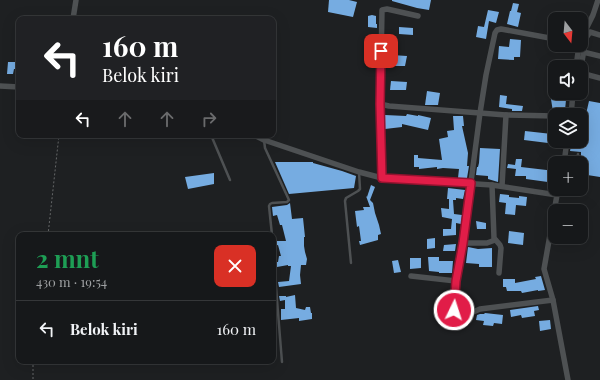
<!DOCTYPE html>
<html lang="id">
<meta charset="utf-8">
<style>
body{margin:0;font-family:"Playfair Display",serif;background:#1f2123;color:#f1f3f6;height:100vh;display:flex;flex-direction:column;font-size:15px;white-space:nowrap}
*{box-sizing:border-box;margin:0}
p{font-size:13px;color:#9ea0a2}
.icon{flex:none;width:22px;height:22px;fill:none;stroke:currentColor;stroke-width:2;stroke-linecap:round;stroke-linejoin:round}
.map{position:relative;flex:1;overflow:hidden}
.panel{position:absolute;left:16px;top:232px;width:260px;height:132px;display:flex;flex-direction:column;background:#16181a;border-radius:8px;box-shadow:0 4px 16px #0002,0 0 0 1px #353739}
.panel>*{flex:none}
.top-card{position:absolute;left:16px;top:16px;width:260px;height:122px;border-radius:8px;box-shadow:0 4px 16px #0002,0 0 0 1px #353739;background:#202124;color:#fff;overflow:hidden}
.needle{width:26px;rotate:164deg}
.tools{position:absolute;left:548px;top:12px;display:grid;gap:8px}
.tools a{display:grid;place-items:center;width:40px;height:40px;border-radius:8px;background:#16181a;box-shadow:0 4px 16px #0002,0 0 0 1px #353739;font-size:20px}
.pin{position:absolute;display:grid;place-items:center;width:34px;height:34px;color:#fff;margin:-17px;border-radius:8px;box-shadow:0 2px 6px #0006}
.me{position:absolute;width:44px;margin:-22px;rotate:4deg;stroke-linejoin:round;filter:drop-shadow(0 0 3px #0008)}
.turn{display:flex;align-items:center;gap:14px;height:84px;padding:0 20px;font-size:18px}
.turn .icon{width:52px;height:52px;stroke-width:2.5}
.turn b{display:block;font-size:28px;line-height:34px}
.lanes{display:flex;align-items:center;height:38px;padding:0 20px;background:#0003;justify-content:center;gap:20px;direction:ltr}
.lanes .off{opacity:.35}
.round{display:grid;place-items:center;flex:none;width:42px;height:42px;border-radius:8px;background:#1f2123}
.summary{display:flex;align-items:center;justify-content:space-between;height:68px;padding:0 20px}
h1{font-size:24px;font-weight:700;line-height:30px;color:#1e9e55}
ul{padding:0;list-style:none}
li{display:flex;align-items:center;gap:12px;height:56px;padding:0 20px;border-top:1px solid #353739}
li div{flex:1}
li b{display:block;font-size:15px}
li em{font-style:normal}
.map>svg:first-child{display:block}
.building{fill:#76ace1}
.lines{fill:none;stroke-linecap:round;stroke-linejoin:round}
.path{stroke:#656768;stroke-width:1;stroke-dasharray:2 2;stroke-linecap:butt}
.lane{stroke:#4e5153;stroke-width:2.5}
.street{stroke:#4e5153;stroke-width:5.5}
.route-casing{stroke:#92132f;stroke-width:10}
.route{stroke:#e11d48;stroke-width:7}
</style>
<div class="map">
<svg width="600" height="380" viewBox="0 0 600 380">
<rect width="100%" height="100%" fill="#1e2022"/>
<g class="building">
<polygon points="329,0 349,0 357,2 353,17 328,12"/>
<polygon points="392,0 431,0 429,10 417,8 392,1"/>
<polygon points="513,3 519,4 517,12 521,13 518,27 507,24 510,11 511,11"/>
<polygon points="488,10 499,12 496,23 489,21 486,39 476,37 478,26 484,27"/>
<polygon points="372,15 376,16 376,24 377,24 377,28 368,27 368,16"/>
<polygon points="399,27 413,28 413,35 399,34"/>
<polygon points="510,39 521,40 520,57 514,57 514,60 498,59 499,46 509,47"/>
<polygon points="392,55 407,56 405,66 390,66"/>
<polygon points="8,62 19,62 19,69 14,69 13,74 7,74"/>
<polygon points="391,81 407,82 406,90 390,90"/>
<polygon points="427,91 440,93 438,105 425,105"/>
<polygon points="500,95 507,96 506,104 523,106 522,111 512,111 512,109 499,107"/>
<polygon points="551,99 566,100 565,110 553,112"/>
<polygon points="589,101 600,103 600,177 581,174 581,152 570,151 572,141 582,141 584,129 584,123"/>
<polygon points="407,114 418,116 418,115 431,118 428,130 402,124 402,127 385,129 385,115 406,116"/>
<polygon points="453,116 463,116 464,126 462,126 468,153 467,166 469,166 467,178 458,178 459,169 443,168 437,169 437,167 419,169 419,167 414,167 414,155 418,155 418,158 442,160 439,139 448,137 447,131 454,130"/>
<polygon points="525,131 552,134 548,143 524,140"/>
<polygon points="480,148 500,149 498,182 488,179 488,176 476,175 477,167 478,167 479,163"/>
<polygon points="516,159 522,159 521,167 555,171 555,183 526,179 526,176 515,176 516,169 507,168 508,164 515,165"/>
<polygon points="275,162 313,162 313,163 342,171 356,176 354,188 289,194"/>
<polygon points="214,173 214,184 188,189 185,177"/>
<polygon points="371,185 375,187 370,200 373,203 375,213 379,225 381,234 378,235 378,240 360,245 359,241 361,241 359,226 357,227 355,211 364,210 363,207 370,207 366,196 367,197"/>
<polygon points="448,188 465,190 463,199 456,198 456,200 453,200 454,214 462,215 461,224 456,223 456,235 443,236 443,229 451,229 452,219 442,217 441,208 449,209 449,199 447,199"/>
<polygon points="500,194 509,195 509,197 519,198 519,196 527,197 526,206 516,205 515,215 505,214 506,203 499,202"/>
<polygon points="290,203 292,219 303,218 305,237 304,237 304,246 305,252 307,259 306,265 301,265 300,275 301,284 279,287 278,282 289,281 291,266 288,266 288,265 277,267 277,262 278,262 279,256 281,256 278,245 273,246 273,241 286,241 282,225 280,225 277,215 273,216 272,207 287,205"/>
<polygon points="476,221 486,223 486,229 477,229"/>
<polygon points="509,231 524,233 523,245 508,243"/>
<polygon points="435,238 435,248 427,249 427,239"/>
<polygon points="456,244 455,251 443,251 444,245"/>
<polygon points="468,247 478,249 492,248 492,267 479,267 479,264 466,263"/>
<polygon points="428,257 439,257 439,261 453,261 452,273 439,273 439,272 429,271"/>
<polygon points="410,258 421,258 421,268 410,269"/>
<polygon points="398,260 401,272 394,273 392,261"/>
<polygon points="541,276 545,290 538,291 538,290 522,293 521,291 507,291 506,287 503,287 503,279 515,279 515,283 536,279 535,277"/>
<polygon points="295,295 296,308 305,310 306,307 310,307 311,313 312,313 312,319 299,321 299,318 281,320 281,309 285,309 285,300 280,301 279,296 286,296 286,297"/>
<polygon points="538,306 539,310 534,311 535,316 522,318 521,315 511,317 510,310"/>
<polygon points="485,313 503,315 502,324 494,323 493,326 483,325 484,321 476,320 477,315 480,314 484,314"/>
<polygon points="550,320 551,329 540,331 539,321"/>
</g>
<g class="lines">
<g class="path">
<polyline points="48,235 59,135"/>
<polyline points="33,361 33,380"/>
</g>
<g class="lane">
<polyline points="211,135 230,180"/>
<polyline points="264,140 265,148 289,200 287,202 272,203 270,204 269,206 272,235"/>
<polyline points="576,163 578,154"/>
<polyline points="273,250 282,362"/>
<polyline points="351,263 345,201 346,198 358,191 360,189 359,172"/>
</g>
<g class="street">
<polyline points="418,16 387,9 382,10 381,64 380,104 389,106 506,115 555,116"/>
<polyline points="73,19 76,0"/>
<polyline points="581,39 593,15 598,0"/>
<polyline points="583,52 600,56"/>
<polyline points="576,67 579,45"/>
<polyline points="581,67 586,38 590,32 600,35"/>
<polyline points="581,73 600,78"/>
<polyline points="0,86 19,87"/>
<polyline points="380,104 382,178"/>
<polyline points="571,115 573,93"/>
<polyline points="254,135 264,140 359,172 382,178 492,185 557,195 544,269 553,300 568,380"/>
<polyline points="564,163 567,141"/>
<polyline points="492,185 494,238 500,245 501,248 499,273"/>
<polyline points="502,186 506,115"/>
<polyline points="463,243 487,243 495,240"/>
<polyline points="411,276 456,281"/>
<polyline points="553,300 480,309 464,316 456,315 454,310 456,281 463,243 480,113 486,75 495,33 497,30 501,29 555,39"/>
</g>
</g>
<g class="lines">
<g class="route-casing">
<polyline id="route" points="381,51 380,104 382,178 471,183 463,243 456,281 454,310"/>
</g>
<use href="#route" class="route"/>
</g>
</svg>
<div class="tools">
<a><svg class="needle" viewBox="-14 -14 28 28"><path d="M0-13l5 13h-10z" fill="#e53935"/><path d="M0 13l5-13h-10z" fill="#9ea0a2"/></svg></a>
<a><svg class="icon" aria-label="sound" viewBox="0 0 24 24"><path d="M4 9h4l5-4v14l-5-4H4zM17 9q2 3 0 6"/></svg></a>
<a><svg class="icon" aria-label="layers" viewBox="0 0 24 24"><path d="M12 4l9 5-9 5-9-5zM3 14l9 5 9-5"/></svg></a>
<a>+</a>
<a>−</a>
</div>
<div class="pin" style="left:381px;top:51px;background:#d93025"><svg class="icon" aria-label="arrive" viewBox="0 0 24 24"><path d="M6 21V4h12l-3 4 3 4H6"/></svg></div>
<svg class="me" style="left:454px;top:310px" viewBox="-20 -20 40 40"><circle r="17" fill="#e11d48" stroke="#fff" stroke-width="3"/><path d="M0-11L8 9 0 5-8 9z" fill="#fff"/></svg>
<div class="top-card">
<div class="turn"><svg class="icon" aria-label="left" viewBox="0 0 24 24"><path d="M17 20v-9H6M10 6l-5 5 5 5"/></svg><div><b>160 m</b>Belok kiri</div></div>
<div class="lanes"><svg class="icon" aria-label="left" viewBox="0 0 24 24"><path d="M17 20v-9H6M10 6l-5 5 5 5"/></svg><svg class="icon off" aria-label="ahead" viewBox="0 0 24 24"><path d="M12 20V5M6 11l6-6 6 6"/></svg><svg class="icon off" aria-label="ahead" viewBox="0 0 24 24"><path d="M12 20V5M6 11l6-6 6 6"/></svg><svg class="icon off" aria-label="right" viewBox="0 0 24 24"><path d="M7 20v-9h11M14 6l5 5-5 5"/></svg></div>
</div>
<section class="panel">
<div class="summary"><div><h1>2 mnt</h1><p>430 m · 19:54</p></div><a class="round" style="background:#d93025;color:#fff"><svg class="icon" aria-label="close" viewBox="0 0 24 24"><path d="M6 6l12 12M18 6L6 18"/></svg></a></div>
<ul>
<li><svg class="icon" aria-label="left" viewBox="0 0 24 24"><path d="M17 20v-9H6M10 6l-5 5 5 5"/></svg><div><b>Belok kiri</b></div><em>160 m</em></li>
</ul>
</section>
</div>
